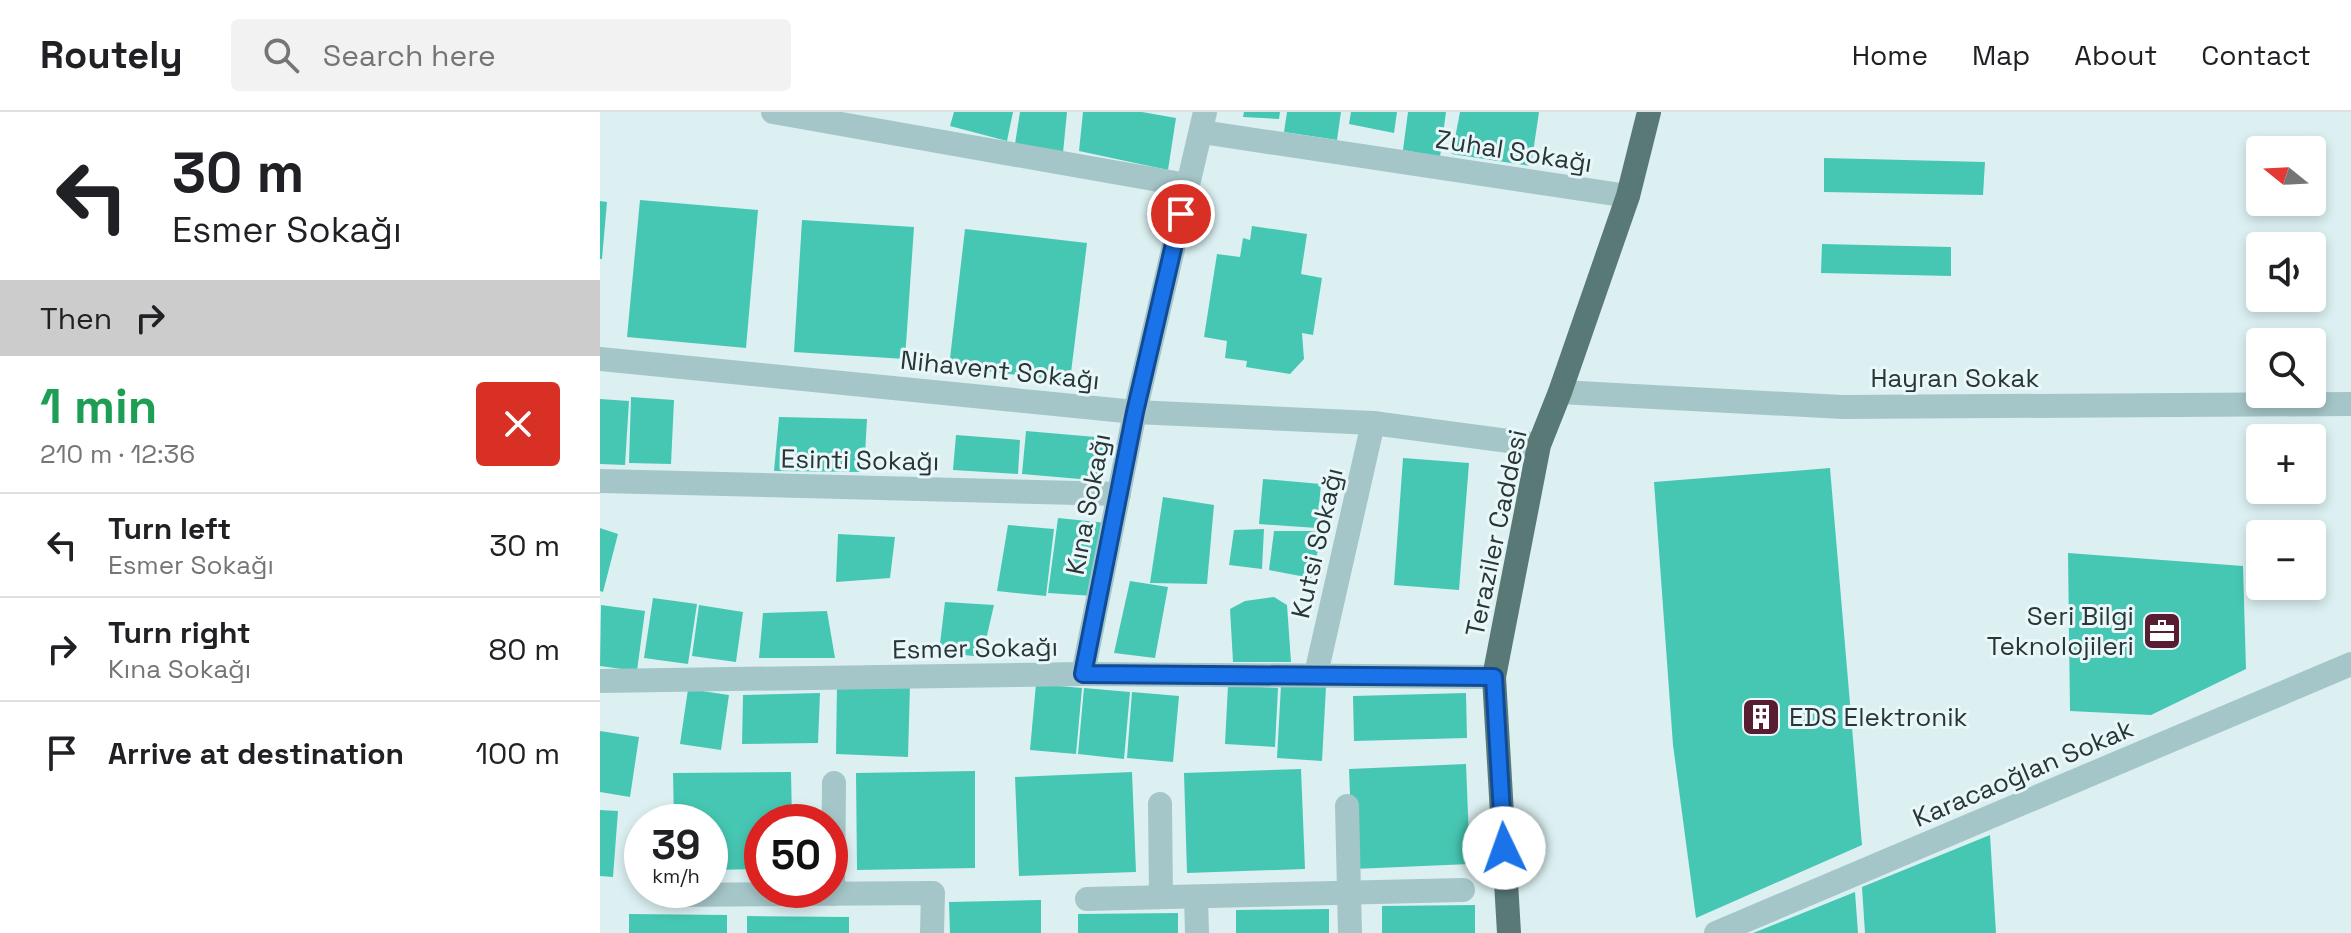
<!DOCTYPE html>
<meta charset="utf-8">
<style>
body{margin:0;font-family:"Space Grotesk",sans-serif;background:#f2f2f2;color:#202124;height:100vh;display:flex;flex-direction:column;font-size:30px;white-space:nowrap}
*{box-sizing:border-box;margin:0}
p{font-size:26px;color:#757577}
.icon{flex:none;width:44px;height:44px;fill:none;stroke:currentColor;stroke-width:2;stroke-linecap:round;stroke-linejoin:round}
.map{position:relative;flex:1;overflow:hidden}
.side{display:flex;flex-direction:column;background:#fff;width:600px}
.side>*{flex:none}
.guide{background:#fff;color:#202124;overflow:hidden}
.needle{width:52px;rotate:288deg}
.buttons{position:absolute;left:1646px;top:24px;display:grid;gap:16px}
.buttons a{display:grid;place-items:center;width:80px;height:80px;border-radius:8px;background:#fff;box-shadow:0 4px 12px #0003;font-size:40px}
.speed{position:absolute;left:24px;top:692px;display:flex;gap:16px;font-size:40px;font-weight:700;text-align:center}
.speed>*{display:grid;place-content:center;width:104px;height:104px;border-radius:50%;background:#fff;box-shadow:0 4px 12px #0003;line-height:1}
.speed small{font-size:20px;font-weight:400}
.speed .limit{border:12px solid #d22;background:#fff;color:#111}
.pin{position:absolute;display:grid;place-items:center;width:68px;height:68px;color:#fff;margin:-34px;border:4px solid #fff;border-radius:50%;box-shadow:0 2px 8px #0007}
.me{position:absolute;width:88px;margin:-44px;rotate:357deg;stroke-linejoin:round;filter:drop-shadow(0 0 6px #0008)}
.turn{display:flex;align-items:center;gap:28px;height:168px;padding:0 40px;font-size:36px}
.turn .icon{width:104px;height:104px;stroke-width:2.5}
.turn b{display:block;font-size:56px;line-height:68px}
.then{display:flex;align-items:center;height:76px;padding:0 40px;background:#0003;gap:16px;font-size:30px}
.round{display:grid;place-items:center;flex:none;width:84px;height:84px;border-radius:8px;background:#f2f2f2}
.overview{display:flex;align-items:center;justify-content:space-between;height:136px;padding:0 40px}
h1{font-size:48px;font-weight:700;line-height:60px;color:#1e9e55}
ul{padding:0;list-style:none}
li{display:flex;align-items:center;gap:24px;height:104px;padding:0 40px;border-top:2px solid #e0e0e0}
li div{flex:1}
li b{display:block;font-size:30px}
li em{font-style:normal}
header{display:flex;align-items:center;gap:48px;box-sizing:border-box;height:112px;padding:0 40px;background:#fff;border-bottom:2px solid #e0e0e0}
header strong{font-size:38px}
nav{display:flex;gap:44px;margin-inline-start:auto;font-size:28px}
.search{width:560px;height:72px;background:#f2f2f2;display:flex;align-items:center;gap:20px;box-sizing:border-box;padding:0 28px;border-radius:8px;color:#757577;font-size:30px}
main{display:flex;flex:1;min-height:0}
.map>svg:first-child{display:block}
.building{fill:#46c7b3}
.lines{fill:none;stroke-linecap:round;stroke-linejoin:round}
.minor{stroke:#a5c6c8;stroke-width:24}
.major{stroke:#597977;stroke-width:24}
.route-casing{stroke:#114b97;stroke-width:20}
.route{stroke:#1a73e8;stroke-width:14}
.labels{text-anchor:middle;stroke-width:6;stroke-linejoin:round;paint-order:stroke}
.street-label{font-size:26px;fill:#283736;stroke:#e9f7fa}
.poi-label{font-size:26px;fill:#283736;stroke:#e9f7fa;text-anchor:end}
</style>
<header>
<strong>Routely</strong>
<div class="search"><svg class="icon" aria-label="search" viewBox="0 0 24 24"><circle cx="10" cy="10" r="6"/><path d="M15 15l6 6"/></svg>Search here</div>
<nav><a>Home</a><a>Map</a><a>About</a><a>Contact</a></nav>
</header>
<main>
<section class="side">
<div class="guide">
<div class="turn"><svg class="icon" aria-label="left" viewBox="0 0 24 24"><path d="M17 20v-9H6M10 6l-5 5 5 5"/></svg><div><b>30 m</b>Esmer Sokağı</div></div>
<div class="then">Then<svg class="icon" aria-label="right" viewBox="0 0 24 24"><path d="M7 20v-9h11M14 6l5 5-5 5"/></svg></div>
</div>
<div class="overview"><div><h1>1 min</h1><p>210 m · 12:36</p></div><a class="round" style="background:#d93025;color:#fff"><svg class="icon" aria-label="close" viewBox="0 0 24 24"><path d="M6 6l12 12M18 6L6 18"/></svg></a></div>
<ul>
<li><svg class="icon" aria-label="left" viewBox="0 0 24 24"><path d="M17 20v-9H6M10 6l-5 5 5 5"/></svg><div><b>Turn left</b><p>Esmer Sokağı</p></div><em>30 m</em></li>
<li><svg class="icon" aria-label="right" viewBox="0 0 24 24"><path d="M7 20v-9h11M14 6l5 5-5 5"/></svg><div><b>Turn right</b><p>Kına Sokağı</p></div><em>80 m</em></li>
<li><svg class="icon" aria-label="arrive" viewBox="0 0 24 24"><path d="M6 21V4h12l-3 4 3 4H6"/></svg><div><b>Arrive at destination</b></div><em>100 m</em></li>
</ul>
</section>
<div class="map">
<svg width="1751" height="821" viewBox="0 0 1751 821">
<rect width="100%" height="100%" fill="#dcf0f2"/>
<g class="building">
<polygon points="354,0 413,0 407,29 350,14"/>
<polygon points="420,0 467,0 463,41 415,32"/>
<polygon points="483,0 542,0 576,6 568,58 479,39"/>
<polygon points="644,0 680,0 679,7 643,5"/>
<polygon points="687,0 741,0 737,28 684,20"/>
<polygon points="751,0 797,0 794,21 749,12"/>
<polygon points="808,0 846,0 840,45 803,38"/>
<polygon points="860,0 939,0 931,54 852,42"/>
<polygon points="1224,46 1385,50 1383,83 1224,80"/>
<polygon points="40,88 158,98 146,236 27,225"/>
<polygon points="0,89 7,90 2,147 0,147"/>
<polygon points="202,108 314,115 305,247 194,240"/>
<polygon points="652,114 707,122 701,162 722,166 713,223 702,221 704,247 690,262 646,255 647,249 625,246 627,229 604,225 617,142 640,145 643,126 650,128"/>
<polygon points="365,117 487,131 470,269 349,255"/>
<polygon points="1222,132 1351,135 1351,164 1221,161"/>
<polygon points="31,285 74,288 71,352 29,351"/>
<polygon points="0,287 29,289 25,353 0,352"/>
<polygon points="179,305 267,307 264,360 174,359"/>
<polygon points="426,319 507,326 503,369 422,362"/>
<polygon points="356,323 420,328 418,362 353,358"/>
<polygon points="803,346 869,351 859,478 794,473"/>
<polygon points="1230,356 1262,733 1096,806 1073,633 1054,370"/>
<polygon points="663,367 721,372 717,416 659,412"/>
<polygon points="563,385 614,393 607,472 550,471"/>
<polygon points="458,406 507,411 494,484 448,481"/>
<polygon points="408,413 454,417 446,484 397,479"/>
<polygon points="0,416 18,422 3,480 0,479"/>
<polygon points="664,417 662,457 629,453 634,418"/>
<polygon points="674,419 723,419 711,466 669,458"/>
<polygon points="238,422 295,425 290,466 236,470"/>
<polygon points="1468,441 1643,454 1646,557 1551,603 1470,599"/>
<polygon points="530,469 568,475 555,546 514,541"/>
<polygon points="674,485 687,493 691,550 633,550 630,497 645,489"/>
<polygon points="53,486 97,492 88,552 44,546"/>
<polygon points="345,490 394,493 382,545 339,540"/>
<polygon points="1,493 45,499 37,559 0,554"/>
<polygon points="99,493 143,500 136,550 92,544"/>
<polygon points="227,499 235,546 159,546 163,501"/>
<polygon points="237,571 310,573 308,645 236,642"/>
<polygon points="436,572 482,576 476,642 430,638"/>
<polygon points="628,573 678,576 675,635 625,632"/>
<polygon points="681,573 726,575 722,649 677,646"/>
<polygon points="484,576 530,580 524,647 478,642"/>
<polygon points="88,577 129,583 121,638 80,632"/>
<polygon points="532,580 579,584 573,650 527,646"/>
<polygon points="220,581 218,631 142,632 143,583"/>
<polygon points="866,581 867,626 754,629 753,584"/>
<polygon points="0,619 39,625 30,685 0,680"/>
<polygon points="866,652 870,752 753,757 749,657"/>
<polygon points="701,657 705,757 587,761 584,661"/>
<polygon points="375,659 375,756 257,758 256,661"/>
<polygon points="191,660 192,710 162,710 162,757 110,758 110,710 74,710 73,661"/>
<polygon points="532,660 536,760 419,764 415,665"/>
<polygon points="0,698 18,699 13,765 0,764"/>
<polygon points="1390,723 1396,821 1265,821 1262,775"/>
<polygon points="1255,780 1258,821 1153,821"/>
<polygon points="441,788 441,821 350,821 349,790"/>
<polygon points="875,793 875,821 782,821 782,794"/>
<polygon points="729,797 729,821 636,821 636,798"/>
<polygon points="578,801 578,821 478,821 478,802"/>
<polygon points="29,802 127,803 127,821 29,821"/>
<polygon points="147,804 249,805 249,821 147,821"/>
</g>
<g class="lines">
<g class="minor">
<polyline points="173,0 587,73"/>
<polyline points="602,20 1028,84"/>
<polyline points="0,247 535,300 773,311 939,333"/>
<polyline points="960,280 1242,295 1751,292"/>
<polyline points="0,369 519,382"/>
<polyline points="483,562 535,300 605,0"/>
<polyline points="716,562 773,311"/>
<polyline points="0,569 483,562 894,565"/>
<polyline points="560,692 561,785"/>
<polyline points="747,694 750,821"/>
<polyline points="233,782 234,671"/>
<polyline points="67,783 333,781 332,821"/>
<polyline points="596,785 597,821"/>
<polyline points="487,787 863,778"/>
<polyline points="1116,821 1751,552"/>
</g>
<polyline class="major" points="909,821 894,565 939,333 960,280 1028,84 1049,0"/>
</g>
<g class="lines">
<g class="route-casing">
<polyline id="route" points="581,102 535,300 483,562 894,565 904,736"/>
</g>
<use href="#route" class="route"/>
</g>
<defs>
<g id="office-square" transform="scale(2)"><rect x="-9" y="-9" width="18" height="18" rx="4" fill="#591d31" stroke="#e9f7fa"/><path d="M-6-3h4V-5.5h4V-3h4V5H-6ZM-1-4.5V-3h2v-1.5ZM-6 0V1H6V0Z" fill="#fff"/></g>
<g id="building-square" transform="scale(2)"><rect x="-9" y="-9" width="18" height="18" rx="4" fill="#591d31" stroke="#e9f7fa"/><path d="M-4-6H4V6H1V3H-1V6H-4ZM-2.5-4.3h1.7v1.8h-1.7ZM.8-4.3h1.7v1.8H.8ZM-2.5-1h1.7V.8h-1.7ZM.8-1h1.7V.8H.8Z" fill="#fff"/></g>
</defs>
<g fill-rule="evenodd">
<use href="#office-square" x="1562" y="519"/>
<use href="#building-square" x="1161" y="605"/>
</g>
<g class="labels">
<g class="street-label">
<text transform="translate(914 39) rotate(9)" y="9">Zuhal Sokağı</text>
<text transform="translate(400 258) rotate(6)" y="9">Nihavent Sokağı</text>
<text x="1355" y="275">Hayran Sokak</text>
<text transform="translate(260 348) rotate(1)" y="9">Esinti Sokağı</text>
<text transform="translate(488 392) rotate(-79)" y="9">Kına Sokağı</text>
<text transform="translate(896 421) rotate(-78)" y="9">Teraziler Caddesi</text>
<text transform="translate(717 431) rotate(-77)" y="9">Kutsi Sokağı</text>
<text transform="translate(375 536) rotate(-1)" y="9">Esmer Sokağı</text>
<text transform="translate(1423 661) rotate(-23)" y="9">Karacaoğlan Sokak</text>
</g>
<g class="poi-label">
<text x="1534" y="513">Seri Bilgi<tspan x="1534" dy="30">Teknolojileri</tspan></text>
<text x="1189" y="614" text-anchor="start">EDS Elektronik</text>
</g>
</g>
</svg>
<div class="buttons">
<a><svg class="needle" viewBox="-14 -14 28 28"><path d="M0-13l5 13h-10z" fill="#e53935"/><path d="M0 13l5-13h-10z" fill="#757577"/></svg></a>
<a><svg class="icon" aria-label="sound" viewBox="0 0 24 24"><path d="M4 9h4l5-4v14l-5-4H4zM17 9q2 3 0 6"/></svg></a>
<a><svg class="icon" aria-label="search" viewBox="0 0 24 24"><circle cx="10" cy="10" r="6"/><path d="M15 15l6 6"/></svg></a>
<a>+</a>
<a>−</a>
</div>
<div class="speed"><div>39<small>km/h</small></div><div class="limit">50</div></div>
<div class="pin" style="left:581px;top:102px;background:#d93025"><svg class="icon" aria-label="arrive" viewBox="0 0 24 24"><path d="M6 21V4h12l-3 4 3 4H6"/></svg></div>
<svg class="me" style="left:904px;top:736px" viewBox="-20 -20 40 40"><circle r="19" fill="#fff"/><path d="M0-13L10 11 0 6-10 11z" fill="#1a73e8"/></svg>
</div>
</main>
